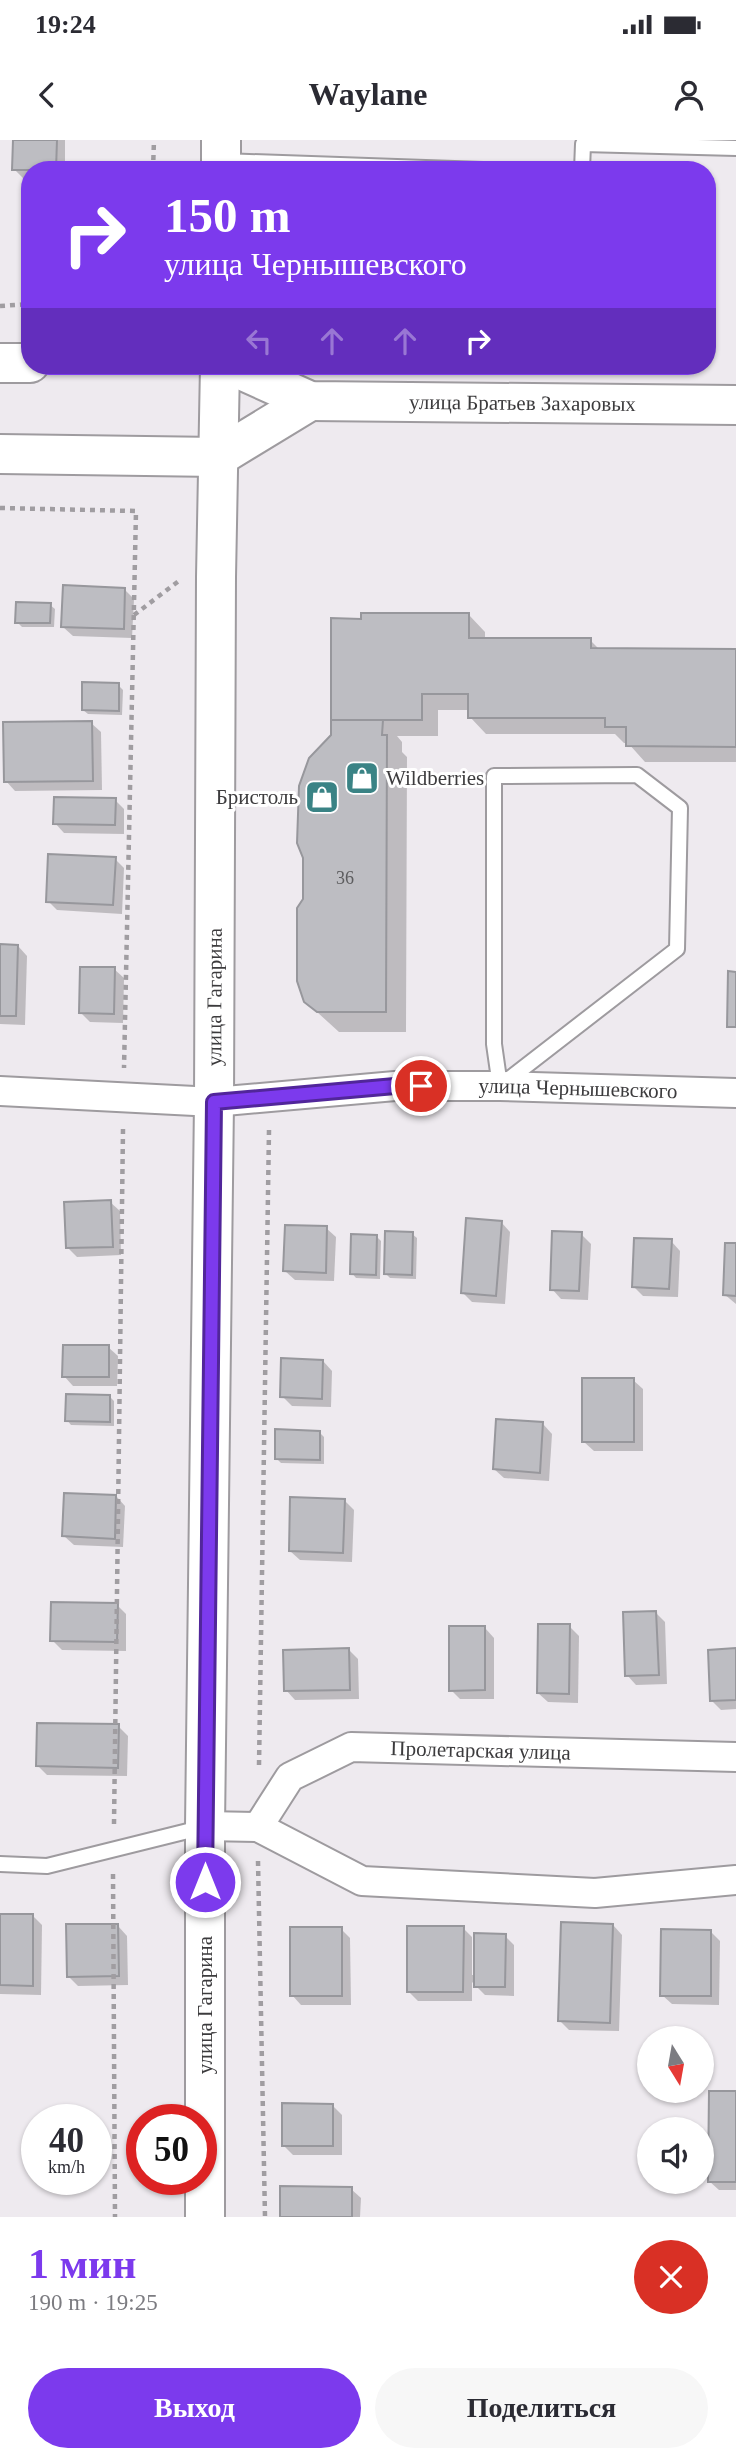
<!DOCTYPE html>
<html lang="ru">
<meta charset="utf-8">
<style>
body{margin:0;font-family:"Times New Roman",serif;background:#f7f7f7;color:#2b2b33;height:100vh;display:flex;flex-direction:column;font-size:26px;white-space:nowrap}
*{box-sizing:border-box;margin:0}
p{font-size:23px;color:#7c7c81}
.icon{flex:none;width:38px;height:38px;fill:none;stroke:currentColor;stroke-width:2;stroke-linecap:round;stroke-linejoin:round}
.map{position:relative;height:2077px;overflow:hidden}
.side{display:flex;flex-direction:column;background:#fff;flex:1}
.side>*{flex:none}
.banner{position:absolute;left:21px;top:21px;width:695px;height:214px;border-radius:28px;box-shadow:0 2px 5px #0004;background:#7c3aed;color:#fff;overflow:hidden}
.needle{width:46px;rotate:169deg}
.buttons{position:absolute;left:637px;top:1886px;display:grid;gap:14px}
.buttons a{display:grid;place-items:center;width:77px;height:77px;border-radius:50%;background:#fff;box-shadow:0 2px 5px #0004;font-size:35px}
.speed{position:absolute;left:21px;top:1964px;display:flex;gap:14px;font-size:35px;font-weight:700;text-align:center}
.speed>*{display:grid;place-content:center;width:91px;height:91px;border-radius:50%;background:#fff;box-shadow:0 2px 5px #0004;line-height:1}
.speed small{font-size:18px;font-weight:400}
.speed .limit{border:10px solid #d22;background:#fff;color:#111}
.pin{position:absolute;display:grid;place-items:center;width:60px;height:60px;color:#fff;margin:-30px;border:4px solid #fff;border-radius:50%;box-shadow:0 2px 7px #0007}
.me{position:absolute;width:77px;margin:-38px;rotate:0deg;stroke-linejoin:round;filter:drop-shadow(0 0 5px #0008)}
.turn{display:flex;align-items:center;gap:24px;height:147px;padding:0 28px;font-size:32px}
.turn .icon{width:91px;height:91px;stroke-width:2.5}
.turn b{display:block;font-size:49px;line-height:60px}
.lanes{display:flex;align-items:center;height:66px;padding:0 28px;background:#0003;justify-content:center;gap:35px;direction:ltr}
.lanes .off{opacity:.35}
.round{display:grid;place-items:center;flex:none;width:74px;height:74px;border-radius:37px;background:#f7f7f7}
.head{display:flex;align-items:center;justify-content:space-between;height:119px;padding:0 28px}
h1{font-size:42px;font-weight:600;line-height:52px;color:#7c3aed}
.action{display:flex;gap:14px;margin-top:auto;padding:14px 28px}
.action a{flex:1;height:80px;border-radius:42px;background:#7c3aed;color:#fff;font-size:28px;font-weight:600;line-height:80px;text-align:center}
.action a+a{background:#f7f7f7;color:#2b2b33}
.status{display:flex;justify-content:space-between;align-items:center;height:49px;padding:0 35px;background:#fff;direction:ltr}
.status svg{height:19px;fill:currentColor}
header{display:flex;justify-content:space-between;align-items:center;height:91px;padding:0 28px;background:#fff;font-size:32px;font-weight:600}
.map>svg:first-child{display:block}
.shadow{fill:#0003}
.building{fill:#bdbdc2;stroke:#97979c;stroke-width:2}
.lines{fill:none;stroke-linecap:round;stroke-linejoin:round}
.lane-casing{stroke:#9e9b9f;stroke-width:18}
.street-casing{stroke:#9e9b9f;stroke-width:32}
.secondary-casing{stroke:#9e9b9f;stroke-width:42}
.path{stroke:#a09da1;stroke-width:4.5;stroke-dasharray:5 5;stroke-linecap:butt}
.lane{stroke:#fff;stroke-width:14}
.street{stroke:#fff;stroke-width:28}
.secondary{stroke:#fff;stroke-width:38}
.route-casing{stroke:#51269a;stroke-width:18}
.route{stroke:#7c3aed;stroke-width:12}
.labels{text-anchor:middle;stroke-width:6;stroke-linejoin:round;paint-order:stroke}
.number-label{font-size:18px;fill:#5c5c5e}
.street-label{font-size:21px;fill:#3c3b3d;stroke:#fff}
.poi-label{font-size:21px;fill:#3c3b3d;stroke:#fff;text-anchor:start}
</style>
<div class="status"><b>19:24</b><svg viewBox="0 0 49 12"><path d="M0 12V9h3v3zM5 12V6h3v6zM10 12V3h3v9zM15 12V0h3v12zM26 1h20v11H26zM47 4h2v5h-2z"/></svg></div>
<header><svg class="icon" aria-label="back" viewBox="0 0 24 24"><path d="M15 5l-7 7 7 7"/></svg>Waylane<svg class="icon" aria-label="person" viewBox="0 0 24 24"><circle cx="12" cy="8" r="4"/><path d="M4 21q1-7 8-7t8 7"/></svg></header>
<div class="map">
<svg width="736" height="2077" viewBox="0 0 736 2077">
<rect width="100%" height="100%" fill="#eeeaef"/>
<g class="shadow">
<polygon points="15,0 65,0 65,30 30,30 30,39 24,39 14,29"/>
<polygon points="124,449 134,459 132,498 73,496 63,487"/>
<polygon points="50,465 55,469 54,487 22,487 17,482"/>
<polygon points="469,475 485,492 485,500 590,500 600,510 736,510 736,622 645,622 628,603 624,603 615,594 486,594 470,577 470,570 438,570 438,596 397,596 402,602 402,612 407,617 406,892 339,892 306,862 301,647"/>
<polygon points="118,545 123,550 122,575 88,574 83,570"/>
<polygon points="91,583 101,592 102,650 15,651 6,641"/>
<polygon points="115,660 124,669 124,694 64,693 55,683"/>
<polygon points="115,719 124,728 122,774 57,770 48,761"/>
<polygon points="0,806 18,806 27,816 25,885 0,884"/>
<polygon points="114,829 124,838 123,883 90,882 81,873"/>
<polygon points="110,1062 120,1071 121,1115 77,1117 67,1107"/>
<polygon points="501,1082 510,1092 505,1164 472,1162 462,1152"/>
<polygon points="326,1088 336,1097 334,1141 295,1140 285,1131"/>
<polygon points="412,1094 417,1098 416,1139 390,1138 385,1133"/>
<polygon points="581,1094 591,1104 588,1160 561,1159 552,1149"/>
<polygon points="376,1096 381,1101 380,1139 356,1138 352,1133"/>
<polygon points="671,1101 680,1111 678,1157 643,1156 633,1146"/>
<polygon points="736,1105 736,1164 724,1154"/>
<polygon points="108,1207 118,1216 117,1246 73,1246 64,1236"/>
<polygon points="323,1221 332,1231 331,1267 292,1266 282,1256"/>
<polygon points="633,1240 643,1249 643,1311 594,1311 584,1302"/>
<polygon points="110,1257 114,1261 114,1286 71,1285 67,1280"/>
<polygon points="543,1284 552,1294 549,1341 504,1338 494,1329"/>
<polygon points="319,1292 324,1297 324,1324 281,1323 276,1318"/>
<polygon points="116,1356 125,1366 123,1407 74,1405 64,1396"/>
<polygon points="344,1360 354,1370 352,1422 300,1420 290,1411"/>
<polygon points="117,1465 126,1474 126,1511 62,1510 52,1500"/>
<polygon points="656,1473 665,1482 667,1544 636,1545 627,1535"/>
<polygon points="569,1486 579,1496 578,1563 548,1562 538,1553"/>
<polygon points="485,1488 494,1498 494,1559 460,1559 451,1550"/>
<polygon points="349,1510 358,1519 359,1559 295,1560 286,1550"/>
<polygon points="736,1510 736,1569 721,1570 712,1561"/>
<polygon points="118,1586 128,1596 127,1636 47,1635 38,1626"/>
<polygon points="0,1775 33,1776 42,1785 41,1855 0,1854"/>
<polygon points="613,1785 622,1795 619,1891 569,1890 560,1881"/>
<polygon points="118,1786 127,1796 128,1845 78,1846 68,1836"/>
<polygon points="463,1788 472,1797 472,1835 475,1835 505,1796 514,1805 514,1856 485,1855 472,1842 472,1861 418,1861 408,1851"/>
<polygon points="341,1789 350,1798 351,1865 301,1865 292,1855"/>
<polygon points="710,1791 720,1801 719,1865 672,1864 662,1855"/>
<polygon points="736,1953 736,2050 719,2050 709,2041"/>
<polygon points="333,1966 342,1975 342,2015 293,2015 283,2005"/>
<polygon points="351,2049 361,2058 360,2077 282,2077"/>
</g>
<g class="building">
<polygon points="13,0 57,0 56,30 12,30"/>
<polygon points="63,445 125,448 124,489 61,487"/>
<polygon points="16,462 51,463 50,483 15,483"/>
<polygon points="361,473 469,473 469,498 591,498 591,508 736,509 736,607 626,606 626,587 605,587 605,578 468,578 468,554 422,554 422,580 331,580 331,478 361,479"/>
<polygon points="82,542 119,543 119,571 82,570"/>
<polygon points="331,580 383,580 382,595 387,595 386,872 317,872 304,862 297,841 297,768 303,759 303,718 297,703 299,646 309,618 331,595"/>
<polygon points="92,581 93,641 4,642 3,582"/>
<polygon points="54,657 116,658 115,685 53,684"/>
<polygon points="48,714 116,717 113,765 46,762"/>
<polygon points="0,804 18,805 16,876 0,876"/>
<polygon points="80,827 115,827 114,874 79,873"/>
<polygon points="728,831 736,832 736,887 727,887"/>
<polygon points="111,1060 113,1107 66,1108 64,1062"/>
<polygon points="466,1078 502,1081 496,1156 461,1153"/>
<polygon points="285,1085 327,1086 326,1133 283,1131"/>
<polygon points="385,1091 413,1092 412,1135 384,1134"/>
<polygon points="552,1091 582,1092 579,1151 550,1150"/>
<polygon points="351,1094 377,1095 376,1135 350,1134"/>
<polygon points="634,1098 672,1099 669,1149 632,1147"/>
<polygon points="725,1103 736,1103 736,1156 723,1155"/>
<polygon points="63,1205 109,1205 109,1237 62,1237"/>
<polygon points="281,1218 323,1220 322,1259 280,1257"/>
<rect x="582" y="1238" width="52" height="64"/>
<polygon points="66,1254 110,1255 110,1282 65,1281"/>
<polygon points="496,1279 543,1282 540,1333 493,1329"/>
<polygon points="275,1289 320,1291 320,1320 275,1319"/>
<polygon points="64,1353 116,1355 115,1399 62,1396"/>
<polygon points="290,1357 345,1359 343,1413 289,1411"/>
<polygon points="51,1462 118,1463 117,1502 50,1501"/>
<polygon points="656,1471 659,1535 625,1536 623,1472"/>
<polygon points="538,1484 570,1484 569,1554 537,1553"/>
<polygon points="449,1486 485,1486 485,1550 449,1551"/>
<polygon points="349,1508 350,1550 284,1551 283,1510"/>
<polygon points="736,1508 736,1560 710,1561 708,1510"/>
<polygon points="37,1583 119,1584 118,1628 36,1626"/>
<polygon points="0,1774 33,1774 33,1846 0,1845"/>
<polygon points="561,1782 613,1784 610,1883 558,1881"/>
<polygon points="66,1784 118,1784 119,1836 67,1837"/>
<polygon points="407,1786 464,1786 463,1852 407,1852"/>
<rect x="290" y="1787" width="52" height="69"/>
<polygon points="661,1789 711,1790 711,1856 660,1856"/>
<polygon points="474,1793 506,1794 505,1847 474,1847"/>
<polygon points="709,1951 736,1951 736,2042 708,2042"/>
<polygon points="282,1963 333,1964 333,2006 282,2006"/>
<polygon points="280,2046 352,2047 352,2077 280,2077"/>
</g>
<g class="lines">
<g class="lane-casing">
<g id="lane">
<polyline points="222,21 483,30"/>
<polyline points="582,30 583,4 736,8"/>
<polygon points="637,635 680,668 677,809 500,946 494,904 494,636"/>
<polyline points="0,1724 47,1726 204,1687"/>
</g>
</g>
<g class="street-casing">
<g id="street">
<path id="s1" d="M0 951 214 962 395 946H500L736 953"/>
<path id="s2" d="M205 1686 258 1687 290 1637 351 1607 736 1617"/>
<polyline points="258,1687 362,1741 595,1753 736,1740"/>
</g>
</g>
<g class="secondary-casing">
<g id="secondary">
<polyline points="221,0 221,30"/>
<polyline points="0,223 30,223"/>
<path id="s3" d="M232 226 310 261 736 265"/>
<polyline points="0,314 218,317"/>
<polyline points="218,317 310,261"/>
<path id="s4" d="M205 2077V1686L214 962 216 437 220 226"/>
</g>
</g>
<g class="path">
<polyline points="153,30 154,0"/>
<polyline points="0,166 30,164"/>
<polyline points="0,368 136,371 124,928"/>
<polyline points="134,475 180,440"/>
<polyline points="259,1625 269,990"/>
<polyline points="114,1684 123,989"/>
<polyline points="258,1721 265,2077"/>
<polyline points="113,1734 115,2077"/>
</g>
<use href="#lane" class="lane"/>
<use href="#street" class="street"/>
<use href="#secondary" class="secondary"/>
</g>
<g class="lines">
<g class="route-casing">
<polyline id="route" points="205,1742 214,962 395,946 421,946"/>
</g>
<use href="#route" class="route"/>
</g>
<defs>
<g id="shop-square" transform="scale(1.75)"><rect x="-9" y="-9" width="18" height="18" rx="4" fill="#3a8385" stroke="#fff"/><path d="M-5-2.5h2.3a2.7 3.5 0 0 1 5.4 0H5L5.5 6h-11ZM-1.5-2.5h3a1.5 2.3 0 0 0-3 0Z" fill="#fff"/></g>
</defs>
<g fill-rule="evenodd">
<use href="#shop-square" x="362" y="638"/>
<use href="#shop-square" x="322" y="657"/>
</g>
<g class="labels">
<g class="number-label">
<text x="345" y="744">36</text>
</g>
<g class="street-label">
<text dy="7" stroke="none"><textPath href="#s3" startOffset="298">улица Братьев Захаровых</textPath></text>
<text dy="7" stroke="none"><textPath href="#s4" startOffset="1220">улица Гагарина</textPath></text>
<text dy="7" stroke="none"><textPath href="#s1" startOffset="579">улица Чернышевского</textPath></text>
<text dy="7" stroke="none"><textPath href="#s2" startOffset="310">Пролетарская улица</textPath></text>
<text transform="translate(205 1865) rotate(-90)" y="7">улица Гагарина</text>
</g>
<g class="poi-label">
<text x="386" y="645">Wildberries</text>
<text x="298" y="664" text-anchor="end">Бристоль</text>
</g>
</g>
</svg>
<div class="buttons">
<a><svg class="needle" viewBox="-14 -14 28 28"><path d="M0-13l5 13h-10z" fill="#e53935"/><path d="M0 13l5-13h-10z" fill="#7c7c81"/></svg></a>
<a><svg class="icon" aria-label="sound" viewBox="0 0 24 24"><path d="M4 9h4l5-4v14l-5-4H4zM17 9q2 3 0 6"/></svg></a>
</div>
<div class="speed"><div>40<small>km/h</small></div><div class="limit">50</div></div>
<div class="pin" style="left:421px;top:946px;background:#d93025"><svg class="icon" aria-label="arrive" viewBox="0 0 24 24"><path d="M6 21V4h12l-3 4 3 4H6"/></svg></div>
<svg class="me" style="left:205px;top:1742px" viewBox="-20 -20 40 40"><circle r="17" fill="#7c3aed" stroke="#fff" stroke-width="3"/><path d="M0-11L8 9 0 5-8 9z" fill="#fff"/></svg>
<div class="banner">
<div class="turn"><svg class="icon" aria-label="right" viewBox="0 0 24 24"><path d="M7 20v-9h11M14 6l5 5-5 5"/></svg><div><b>150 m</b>улица Чернышевского</div></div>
<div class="lanes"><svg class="icon off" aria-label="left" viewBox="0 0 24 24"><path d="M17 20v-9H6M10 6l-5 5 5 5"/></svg><svg class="icon off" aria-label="ahead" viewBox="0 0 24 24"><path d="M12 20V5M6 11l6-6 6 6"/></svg><svg class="icon off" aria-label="ahead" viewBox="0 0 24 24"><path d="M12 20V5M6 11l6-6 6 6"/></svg><svg class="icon" aria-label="right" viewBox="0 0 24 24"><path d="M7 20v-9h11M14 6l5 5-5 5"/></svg></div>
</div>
</div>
<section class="side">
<div class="head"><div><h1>1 мин</h1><p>190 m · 19:25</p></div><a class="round" style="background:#d93025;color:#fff"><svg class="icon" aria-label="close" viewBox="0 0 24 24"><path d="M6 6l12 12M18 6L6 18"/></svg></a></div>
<div class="action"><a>Выход</a><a>Поделиться</a></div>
</section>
